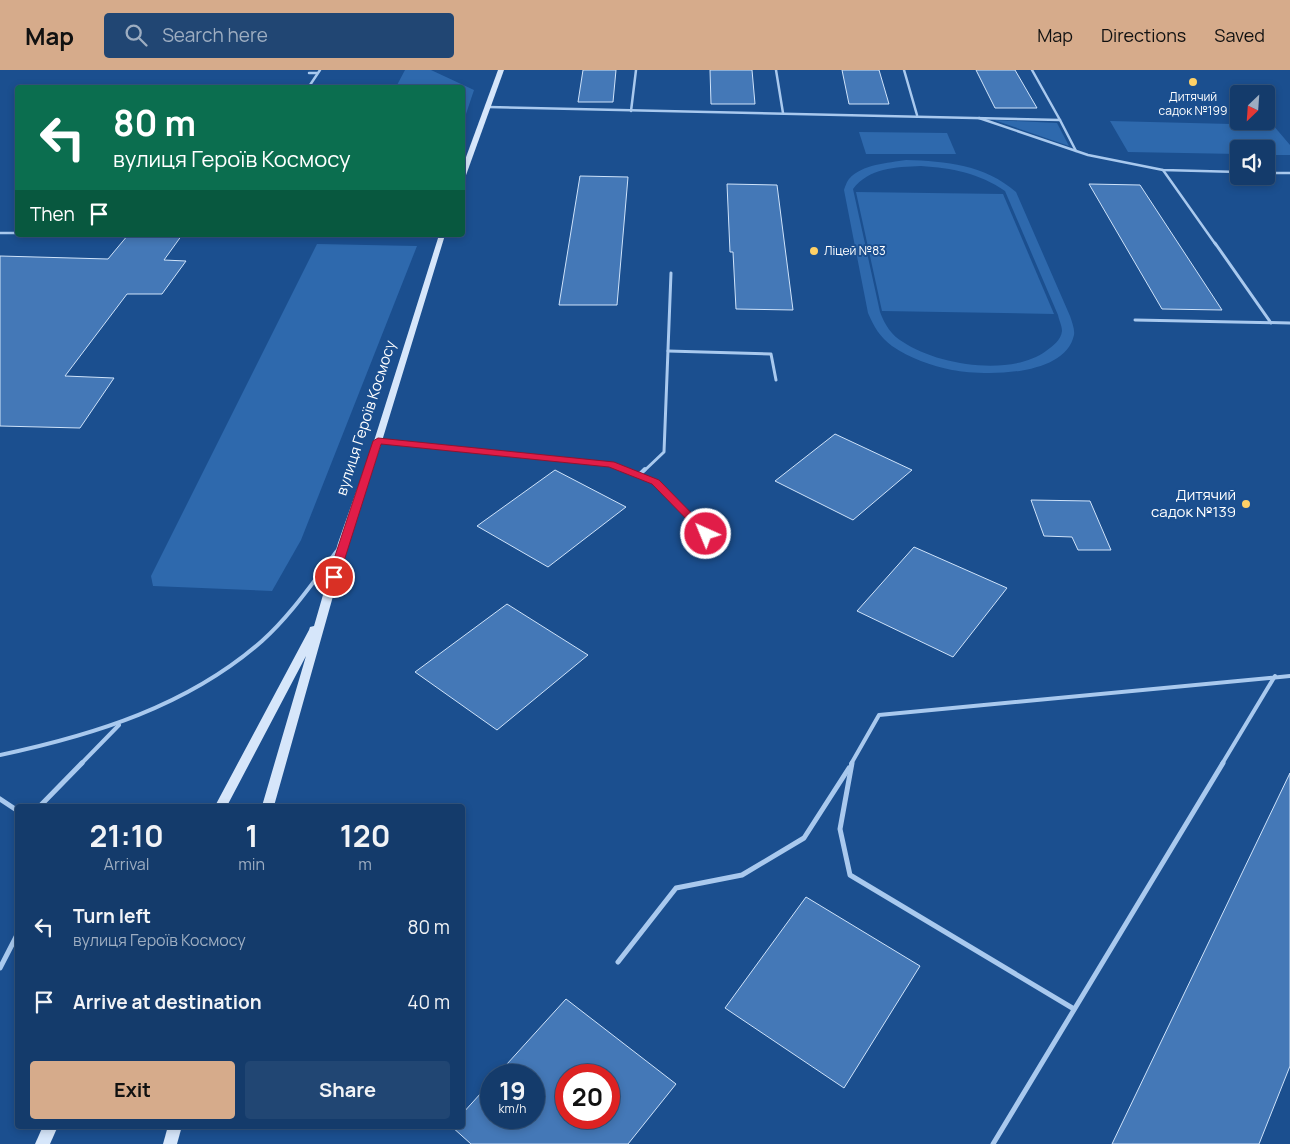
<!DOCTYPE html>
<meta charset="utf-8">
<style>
body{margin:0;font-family:Manrope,sans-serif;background:#214673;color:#f1f3f6;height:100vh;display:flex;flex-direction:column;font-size:19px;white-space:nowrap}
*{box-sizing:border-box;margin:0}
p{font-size:16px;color:#9dadc1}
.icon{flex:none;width:28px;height:28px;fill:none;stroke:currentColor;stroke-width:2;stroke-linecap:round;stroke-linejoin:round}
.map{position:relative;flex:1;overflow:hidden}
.sheet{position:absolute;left:15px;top:734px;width:450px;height:325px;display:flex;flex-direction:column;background:#143b6b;border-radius:5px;box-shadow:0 2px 8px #0003,0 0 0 1px #33557e}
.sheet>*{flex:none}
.guide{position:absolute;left:15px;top:15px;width:450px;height:152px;border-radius:5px;box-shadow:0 2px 8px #0003,0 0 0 1px #33557e;background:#0b6e4f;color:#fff;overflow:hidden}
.needle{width:32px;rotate:205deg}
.tools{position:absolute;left:1230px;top:15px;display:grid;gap:10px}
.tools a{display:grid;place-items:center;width:45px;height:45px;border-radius:5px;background:#143b6b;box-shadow:0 2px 8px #0003,0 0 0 1px #33557e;font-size:25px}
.speed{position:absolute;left:480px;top:994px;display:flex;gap:10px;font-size:25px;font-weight:700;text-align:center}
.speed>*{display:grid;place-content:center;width:65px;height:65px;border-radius:50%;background:#143b6b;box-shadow:0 2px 8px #0003,0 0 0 1px #33557e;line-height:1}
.speed small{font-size:12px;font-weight:400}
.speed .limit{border:8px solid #d22;background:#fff;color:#111}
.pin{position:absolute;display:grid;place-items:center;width:42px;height:42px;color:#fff;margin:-21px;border:2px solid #fff;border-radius:50%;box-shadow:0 1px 5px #0007}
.me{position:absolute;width:55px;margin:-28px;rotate:316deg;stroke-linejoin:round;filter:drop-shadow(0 0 4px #0008)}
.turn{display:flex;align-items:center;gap:18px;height:105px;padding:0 15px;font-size:22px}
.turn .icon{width:65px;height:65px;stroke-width:2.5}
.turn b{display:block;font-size:35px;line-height:42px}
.then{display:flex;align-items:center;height:48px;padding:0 15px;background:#0003;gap:10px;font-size:19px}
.eta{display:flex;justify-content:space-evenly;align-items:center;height:85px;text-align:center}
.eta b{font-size:30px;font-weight:700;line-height:35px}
.action{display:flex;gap:10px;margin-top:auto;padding:10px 15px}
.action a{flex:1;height:58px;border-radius:5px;background:#d6ab8b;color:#111;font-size:20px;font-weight:700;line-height:58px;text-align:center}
.action a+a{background:#214673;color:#f1f3f6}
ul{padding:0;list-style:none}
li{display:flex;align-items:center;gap:15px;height:75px;padding:0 15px}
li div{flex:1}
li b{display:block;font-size:19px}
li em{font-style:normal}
header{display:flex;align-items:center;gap:30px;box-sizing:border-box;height:70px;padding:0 25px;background:#d6ab8b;color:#111}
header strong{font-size:24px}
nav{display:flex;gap:28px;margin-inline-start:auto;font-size:18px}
.search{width:350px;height:45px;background:#214673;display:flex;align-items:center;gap:12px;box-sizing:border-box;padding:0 18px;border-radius:5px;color:#9dadc1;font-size:19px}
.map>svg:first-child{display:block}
.green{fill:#2e69ad;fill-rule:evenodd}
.building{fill:#4478b7;stroke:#cfe3fa;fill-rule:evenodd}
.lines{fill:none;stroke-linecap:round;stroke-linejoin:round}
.service-far3{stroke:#a9c9ee;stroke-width:2.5}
.service-far2{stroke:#a9c9ee;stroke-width:3}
.service-far1{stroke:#a9c9ee;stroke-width:4}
.service{stroke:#a9c9ee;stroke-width:5}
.secondary{fill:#d6e6fa;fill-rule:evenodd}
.route{fill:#e11d48;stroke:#92132f}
.poi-dot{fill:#ffd166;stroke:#1b4f8f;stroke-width:2}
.labels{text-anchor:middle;stroke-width:4;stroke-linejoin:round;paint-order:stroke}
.far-poi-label{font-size:12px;fill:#fff;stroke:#1b4f8f}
.street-label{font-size:15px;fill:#fff;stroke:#1b4f8f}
.poi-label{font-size:15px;fill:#fff;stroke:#1b4f8f;text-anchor:end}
</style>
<header>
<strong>Map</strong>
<div class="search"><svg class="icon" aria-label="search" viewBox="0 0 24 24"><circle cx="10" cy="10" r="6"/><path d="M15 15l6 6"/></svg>Search here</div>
<nav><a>Map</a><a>Directions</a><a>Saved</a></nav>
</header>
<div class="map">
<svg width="1290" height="1074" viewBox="0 0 1290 1074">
<rect width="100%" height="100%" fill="#1b4f8f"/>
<g class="green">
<polygon points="405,0 431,0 474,20 463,53 462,18 396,17"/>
<polygon points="994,50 1057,53 1069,76"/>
<polygon points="1110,51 1273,55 1290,75 1290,85 1266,85 1266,79 1239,79 1239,84 1128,82"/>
<polygon points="859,62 947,63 956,84 866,84"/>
<path d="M906 90C946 91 985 95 1016 122L1070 246C1072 252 1075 260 1074 265 1065 307 985 306 952 300 932 296 909 288 892 276 880 267 874 257 868 243L844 120C845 117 847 111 849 109 862 94 888 93 906 90ZM921 96C952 98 979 103 1005 121L1058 245C1059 250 1062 256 1062 261 1061 270 1053 276 1046 281 1011 307 937 295 903 272 891 265 885 255 880 242L853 119C869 98 895 97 921 96Z"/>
<polygon points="856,122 1003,124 1054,244 882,241"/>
<polygon points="317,174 417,176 301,470 272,521 153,516 151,506"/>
</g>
<g class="building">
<polygon points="583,0 616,0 613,32 578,32"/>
<polygon points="710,0 752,0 755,34 711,34"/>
<polygon points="842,0 879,0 889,34 849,34"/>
<polygon points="976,0 1015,0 1037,38 995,38"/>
<polygon points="580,106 628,107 617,235 559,235"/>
<polygon points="727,114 777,115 793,240 736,239 733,182 730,182"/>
<polygon points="1089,114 1140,115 1222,240 1162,239"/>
<polygon points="128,165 182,165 164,190 186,191 162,224 127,224 65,306 114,308 80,358 0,356 0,186 108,189"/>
<polygon points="835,364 912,400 853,450 775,411"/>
<polygon points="555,400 626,437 548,497 477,456"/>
<polygon points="1031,430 1090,431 1111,480 1078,480 1072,467 1044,466"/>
<polygon points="914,477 1007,518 953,587 857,541"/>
<polygon points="507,534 588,585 497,660 415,602"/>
<polygon points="1290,703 1290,996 1259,1074 1112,1074"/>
<polygon points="806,827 920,896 844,1018 725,938"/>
<path d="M566 929 676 1014 628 1074H471L451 1056H462V1044L491 1012V1048H534V1005H497ZM566 1005H609V1048H566Z"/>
</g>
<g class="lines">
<g class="service-far3">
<polyline points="776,0 783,43"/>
<polyline points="904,0 917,45"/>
<polyline points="309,3 317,3"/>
<polyline points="308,18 320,0"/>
<polyline points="488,37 1060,50 1032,0"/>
<polyline points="631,41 636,0"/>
<polyline points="979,48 1088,85 1163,100 1239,102"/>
<polyline points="1060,50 1076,81"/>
<polyline points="1163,100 1216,175"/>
<polyline points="1266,103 1290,103"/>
<polyline points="0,163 18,163"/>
</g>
<g class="service-far2">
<polyline points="1215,173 1271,253"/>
<polyline points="1135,250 1290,253"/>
<polyline points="668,281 771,284 776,310"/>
<polyline points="378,371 611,394 628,401"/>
<polyline points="644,401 664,382 671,203"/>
</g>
<g class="service-far1">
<polyline points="625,399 656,412 706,464"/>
<polyline points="639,405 645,399"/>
<path d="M0 685C94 665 188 636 262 571 291 545 313 512 337 481"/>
<polyline points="81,694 119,655"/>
<polyline points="851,694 879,645 1290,606"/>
<polyline points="1222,694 1275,606"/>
</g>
<g class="service">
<polyline points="852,693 840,759 850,805 1074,939"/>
<polyline points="0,729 18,741"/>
<polyline points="40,736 82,693"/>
<polyline points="618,892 676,818 742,805 804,768 849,698"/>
<polyline points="0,898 18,863"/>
<polyline points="993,1074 1223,693"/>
</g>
<g class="secondary">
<polygon points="498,0 504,0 465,108 462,110 462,98"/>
<polygon points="439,165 445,165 382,371 348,473 274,736 262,736 306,586 227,736 215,736 309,560 310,557 314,556 338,473 374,371"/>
<polygon points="43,1056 58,1056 50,1074 35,1074"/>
<polygon points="168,1056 182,1056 177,1074 163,1074"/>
</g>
</g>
<polygon class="route" points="378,368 614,392 659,410 712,464 710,466 703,466 652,414 609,397 381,374 339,507 334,511 330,510 328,507 373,371"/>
<g class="poi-dot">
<circle cx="1193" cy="12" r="5"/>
<circle cx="814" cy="181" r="5"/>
<circle cx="1246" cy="434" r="5"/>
</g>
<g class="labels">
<g class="far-poi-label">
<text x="1193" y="31">Дитячий<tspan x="1193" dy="14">садок №199</tspan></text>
<text x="824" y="185" text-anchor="start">Ліцей №83</text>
</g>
<g class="street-label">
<text transform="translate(366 348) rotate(-72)" y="5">вулиця Героїв Космосу</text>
</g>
<g class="poi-label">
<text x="1236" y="430">Дитячий<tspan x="1236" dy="17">садок №139</tspan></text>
</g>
</g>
</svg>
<div class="tools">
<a><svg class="needle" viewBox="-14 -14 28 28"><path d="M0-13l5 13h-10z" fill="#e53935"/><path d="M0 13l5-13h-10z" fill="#9dadc1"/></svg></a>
<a><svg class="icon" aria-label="sound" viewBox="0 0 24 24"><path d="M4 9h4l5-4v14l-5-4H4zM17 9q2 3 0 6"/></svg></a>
</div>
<div class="speed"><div>19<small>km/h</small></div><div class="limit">20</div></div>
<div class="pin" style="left:334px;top:507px;background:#d93025"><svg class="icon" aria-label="arrive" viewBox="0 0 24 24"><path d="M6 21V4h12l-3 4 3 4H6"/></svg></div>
<svg class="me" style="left:706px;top:464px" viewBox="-20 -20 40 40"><circle r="17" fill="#e11d48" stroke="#fff" stroke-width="3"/><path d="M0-11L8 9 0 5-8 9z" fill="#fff"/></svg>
<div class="guide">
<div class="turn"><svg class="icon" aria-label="left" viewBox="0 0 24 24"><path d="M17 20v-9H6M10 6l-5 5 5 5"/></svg><div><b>80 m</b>вулиця Героїв Космосу</div></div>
<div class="then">Then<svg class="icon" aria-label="arrive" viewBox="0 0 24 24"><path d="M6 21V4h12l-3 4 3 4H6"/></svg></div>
</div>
<section class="sheet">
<div class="eta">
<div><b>21:10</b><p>Arrival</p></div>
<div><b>1</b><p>min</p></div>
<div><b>120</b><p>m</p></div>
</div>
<ul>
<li><svg class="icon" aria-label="left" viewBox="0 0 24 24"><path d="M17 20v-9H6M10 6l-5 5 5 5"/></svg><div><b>Turn left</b><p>вулиця Героїв Космосу</p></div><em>80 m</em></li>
<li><svg class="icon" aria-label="arrive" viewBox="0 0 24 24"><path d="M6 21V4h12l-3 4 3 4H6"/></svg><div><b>Arrive at destination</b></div><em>40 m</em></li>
</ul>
<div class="action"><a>Exit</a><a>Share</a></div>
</section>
</div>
